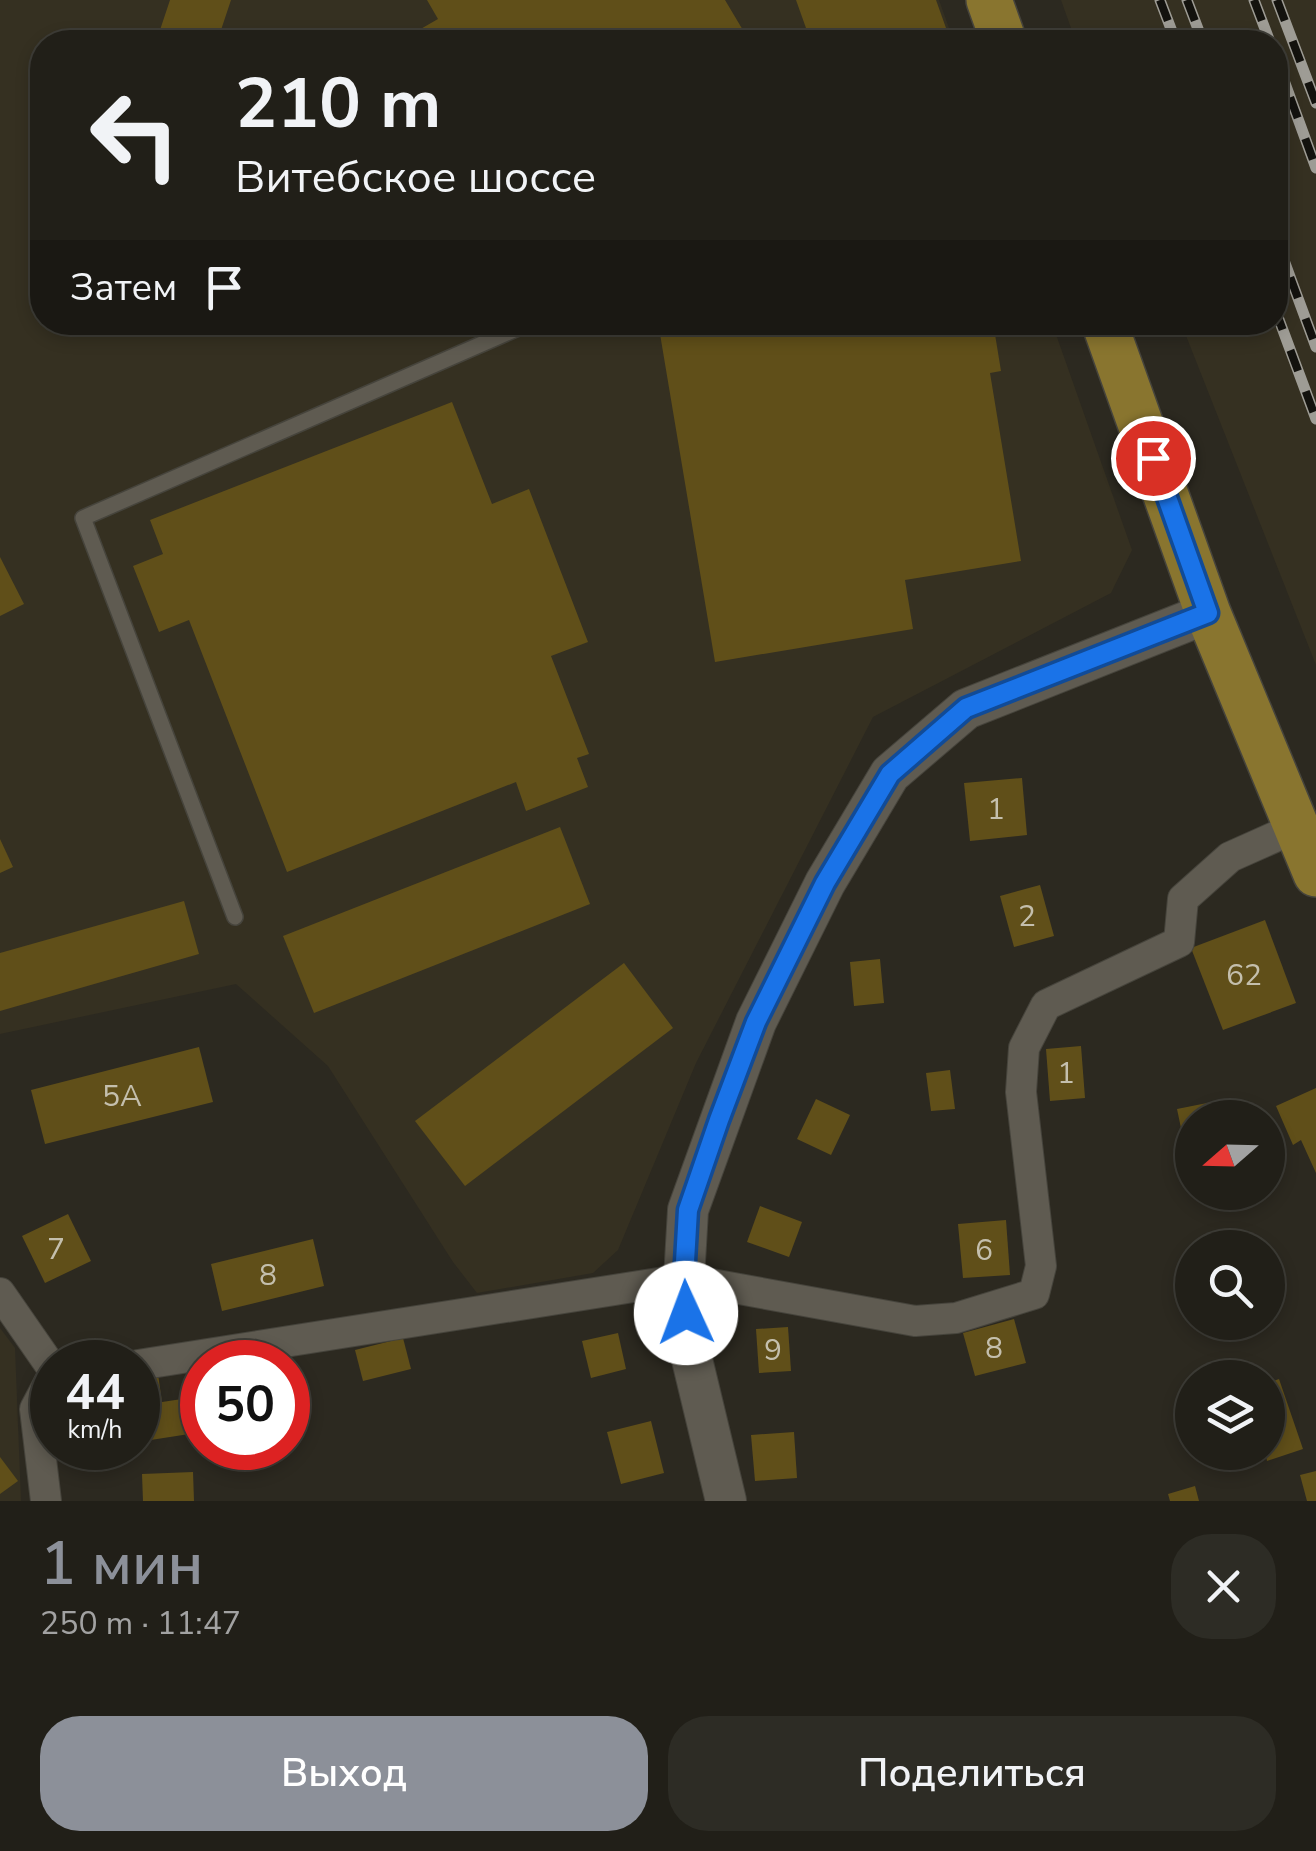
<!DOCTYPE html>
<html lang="ru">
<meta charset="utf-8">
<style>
body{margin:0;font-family:"Nunito Sans",sans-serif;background:#2d2c25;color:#f1f3f6;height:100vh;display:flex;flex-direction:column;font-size:38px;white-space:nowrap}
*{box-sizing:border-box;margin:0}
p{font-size:32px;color:#a2a2a2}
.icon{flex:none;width:55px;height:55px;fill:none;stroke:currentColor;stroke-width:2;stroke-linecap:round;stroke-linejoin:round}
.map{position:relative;height:1501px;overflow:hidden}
.drawer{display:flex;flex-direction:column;background:#211f18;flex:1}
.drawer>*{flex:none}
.banner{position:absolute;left:30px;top:30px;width:1258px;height:305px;border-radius:40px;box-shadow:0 5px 15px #0003,0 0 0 2px #3e3d37;background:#211f18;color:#f1f3f6;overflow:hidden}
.needle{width:65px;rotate:250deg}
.controls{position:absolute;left:1175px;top:1100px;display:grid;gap:20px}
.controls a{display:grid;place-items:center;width:110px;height:110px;border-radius:50%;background:#211f18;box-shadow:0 5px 15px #0003,0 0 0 2px #3e3d37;font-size:50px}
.speed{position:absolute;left:30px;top:1340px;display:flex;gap:20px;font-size:50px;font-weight:700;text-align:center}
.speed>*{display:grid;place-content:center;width:130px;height:130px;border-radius:50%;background:#211f18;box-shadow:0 5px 15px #0003,0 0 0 2px #3e3d37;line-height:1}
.speed small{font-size:25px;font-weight:400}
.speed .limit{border:15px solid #d22;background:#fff;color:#111}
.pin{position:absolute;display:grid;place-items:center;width:85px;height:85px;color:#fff;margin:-42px;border:5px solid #fff;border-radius:50%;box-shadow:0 2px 10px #0007}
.me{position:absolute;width:110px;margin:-55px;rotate:358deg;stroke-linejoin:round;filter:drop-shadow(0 0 8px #0008)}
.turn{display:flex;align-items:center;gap:35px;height:210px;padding:0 40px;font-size:45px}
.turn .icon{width:130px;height:130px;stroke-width:2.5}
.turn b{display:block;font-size:70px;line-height:85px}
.then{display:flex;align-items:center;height:95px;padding:0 40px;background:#0003;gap:20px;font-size:38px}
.round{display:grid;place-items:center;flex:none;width:105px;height:105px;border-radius:40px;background:#2d2c25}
.summary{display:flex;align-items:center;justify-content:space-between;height:170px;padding:0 40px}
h1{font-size:60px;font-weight:600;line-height:75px;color:#8c9099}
.button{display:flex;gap:20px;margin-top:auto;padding:20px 40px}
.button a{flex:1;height:115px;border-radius:40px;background:#8c9099;color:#fff;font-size:40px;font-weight:600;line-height:115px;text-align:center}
.button a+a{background:#2d2c25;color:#f1f3f6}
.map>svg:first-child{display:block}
.built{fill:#353021}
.building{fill:#604f19}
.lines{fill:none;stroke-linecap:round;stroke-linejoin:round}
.lane-casing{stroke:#46443c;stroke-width:18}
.street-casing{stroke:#46443c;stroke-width:32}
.secondary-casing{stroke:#46443c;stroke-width:42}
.primary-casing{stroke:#46443c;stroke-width:48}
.lane{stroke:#5f5b51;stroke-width:15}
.street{stroke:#5f5b51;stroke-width:30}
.secondary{stroke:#5f5b51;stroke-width:40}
.primary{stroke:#89752f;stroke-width:45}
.rail-casing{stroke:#9e9c95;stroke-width:11}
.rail{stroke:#13120e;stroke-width:8;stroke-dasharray:22;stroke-linecap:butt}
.route-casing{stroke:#114b97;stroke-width:25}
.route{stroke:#1a73e8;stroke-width:18}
.labels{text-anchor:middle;stroke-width:9;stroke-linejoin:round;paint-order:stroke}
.number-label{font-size:30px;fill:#c4bfad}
</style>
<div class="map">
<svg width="1316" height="1501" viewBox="0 0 1316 1501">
<rect width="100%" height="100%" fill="#2c2920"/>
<g class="built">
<polygon points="0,0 939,0 954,42 42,42 42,322 1052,323 1132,550 1111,593 873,717 696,1063 618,1250 593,1273 477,1293 453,1262 328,1066 236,984 0,1034"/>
<polygon points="1061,0 1316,0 1316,665 1181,323 1275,322 1275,42 1076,42"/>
<polygon points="0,1328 15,1348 21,1501 0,1501"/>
</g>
<g class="building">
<polygon points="170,0 231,0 217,42 156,42"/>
<polygon points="427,0 725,0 750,42 512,42 508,36 497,42 398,42 438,19"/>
<polygon points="796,0 936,0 951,42 811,42"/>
<polygon points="658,322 993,322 1001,371 990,373 1021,561 905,580 913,629 715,662"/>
<polygon points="452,402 492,504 529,489 588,642 551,656 589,754 577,758 588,787 526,811 516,782 287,872 189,620 159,632 133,566 163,554 150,520"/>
<polygon points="0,557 24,604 0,616"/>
<polygon points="1022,778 1027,835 970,841 964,783"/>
<polygon points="560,827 590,904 314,1013 283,936"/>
<polygon points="0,839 13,867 0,873"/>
<polygon points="1040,885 1054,936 1014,947 1000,896"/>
<polygon points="184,901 199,954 0,1011 0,953"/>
<polygon points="1265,920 1296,1003 1223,1030 1191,948"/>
<polygon points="880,959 884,1003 854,1006 850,962"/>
<polygon points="624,963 673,1028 465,1186 415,1121"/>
<polygon points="1081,1046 1085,1098 1050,1101 1046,1049"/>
<polygon points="199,1047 213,1102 45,1144 31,1090"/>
<polygon points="950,1070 955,1109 931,1111 926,1073"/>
<polygon points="1316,1088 1316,1173 1301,1140 1293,1145 1276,1106"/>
<polygon points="816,1099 850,1115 831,1155 797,1139"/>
<polygon points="1212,1102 1215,1118 1192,1118 1192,1151 1186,1152 1177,1109"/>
<polygon points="760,1206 802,1222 789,1257 747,1242"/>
<polygon points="68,1214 91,1261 45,1283 22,1236"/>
<polygon points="1006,1220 1010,1275 963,1278 958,1224"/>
<polygon points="313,1239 324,1286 222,1311 211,1264"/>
<polygon points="1014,1319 1026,1363 975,1376 963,1333"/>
<polygon points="788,1327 791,1371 759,1373 756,1329"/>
<polygon points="618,1333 626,1369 591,1378 582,1341"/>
<polygon points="403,1338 411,1369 363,1381 355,1350"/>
<polygon points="158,1374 162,1402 202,1396 202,1432 138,1442 138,1377"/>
<polygon points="1279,1379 1303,1449 1267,1461 1265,1452 1268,1452 1268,1383"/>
<polygon points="651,1421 664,1473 621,1484 607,1432"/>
<polygon points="794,1432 797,1478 755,1481 751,1435"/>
<polygon points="0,1457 18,1481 0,1494"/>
<polygon points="1316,1471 1316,1501 1307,1501 1300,1475"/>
<polygon points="193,1472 194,1501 143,1501 142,1474"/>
<polygon points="1195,1486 1199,1501 1170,1501 1168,1494"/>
</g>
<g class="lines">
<g class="lane-casing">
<polyline id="lane" points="235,917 83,518 532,322"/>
</g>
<g class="street-casing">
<g id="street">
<polyline points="0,1293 52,1368"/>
<polyline points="138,1365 684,1279 915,1321 956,1318 1034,1294 1041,1266 1021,1092 1024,1048 1046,1005 1179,942 1183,899 1230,857 1295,828"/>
<polyline points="46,1501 35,1409 52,1377"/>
</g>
</g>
<g class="secondary-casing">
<polyline id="secondary" points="726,1501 689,1347 684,1279 688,1210 756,1022 825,883 890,774 966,709 1208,613"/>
</g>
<g class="primary-casing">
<g id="primary">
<polyline points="989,0 1004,42"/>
<polyline points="1104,322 1208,613 1316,874"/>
</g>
</g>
<use href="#lane" class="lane"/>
<use href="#street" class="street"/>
<use href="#secondary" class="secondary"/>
<use href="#primary" class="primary"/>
<g class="rail-casing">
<g id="rail">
<polyline points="1160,0 1176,42"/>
<polyline points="1187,0 1203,42"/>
<polyline points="1254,0 1270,42"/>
<polyline points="1277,0 1316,103"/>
<polyline points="1275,56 1316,168"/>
<polyline points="1275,236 1316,347"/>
<polyline points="1275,309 1316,419"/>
</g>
</g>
<use href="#rail" class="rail"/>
</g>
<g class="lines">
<g class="route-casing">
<polyline id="route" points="686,1313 684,1279 688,1210 719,1120 756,1022 825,883 890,774 966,708 1208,613 1153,458"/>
</g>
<use href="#route" class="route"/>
</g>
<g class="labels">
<g class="number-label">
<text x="996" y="819">1</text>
<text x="1027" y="926">2</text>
<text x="1244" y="985">62</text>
<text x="1066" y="1083">1</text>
<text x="122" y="1106">5А</text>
<text x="56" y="1259">7</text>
<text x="984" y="1260">6</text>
<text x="268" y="1285">8</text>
<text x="994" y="1358">8</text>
<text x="773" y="1360">9</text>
</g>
</g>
</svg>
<div class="controls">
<a><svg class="needle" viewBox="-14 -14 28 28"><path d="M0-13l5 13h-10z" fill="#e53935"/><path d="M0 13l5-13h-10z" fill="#a2a2a2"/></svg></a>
<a><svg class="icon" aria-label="search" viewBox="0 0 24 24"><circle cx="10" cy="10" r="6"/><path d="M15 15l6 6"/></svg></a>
<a><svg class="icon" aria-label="layers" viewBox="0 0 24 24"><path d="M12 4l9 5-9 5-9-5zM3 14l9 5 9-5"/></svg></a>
</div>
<div class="speed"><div>44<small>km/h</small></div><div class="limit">50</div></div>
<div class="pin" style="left:1153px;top:458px;background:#d93025"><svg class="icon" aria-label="arrive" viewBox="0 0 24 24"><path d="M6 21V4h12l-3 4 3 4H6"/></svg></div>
<svg class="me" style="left:686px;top:1313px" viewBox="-20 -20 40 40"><circle r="19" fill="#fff"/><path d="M0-13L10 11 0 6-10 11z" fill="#1a73e8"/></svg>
<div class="banner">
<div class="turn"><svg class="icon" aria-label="left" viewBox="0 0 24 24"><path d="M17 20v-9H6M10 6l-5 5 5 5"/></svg><div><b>210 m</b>Витебское шоссе</div></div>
<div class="then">Затем<svg class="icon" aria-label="arrive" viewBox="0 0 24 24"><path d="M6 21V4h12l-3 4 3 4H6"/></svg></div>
</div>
</div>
<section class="drawer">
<div class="summary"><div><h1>1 мин</h1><p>250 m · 11:47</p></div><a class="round"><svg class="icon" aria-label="close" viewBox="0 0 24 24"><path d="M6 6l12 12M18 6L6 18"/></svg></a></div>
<div class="button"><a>Выход</a><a>Поделиться</a></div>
</section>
